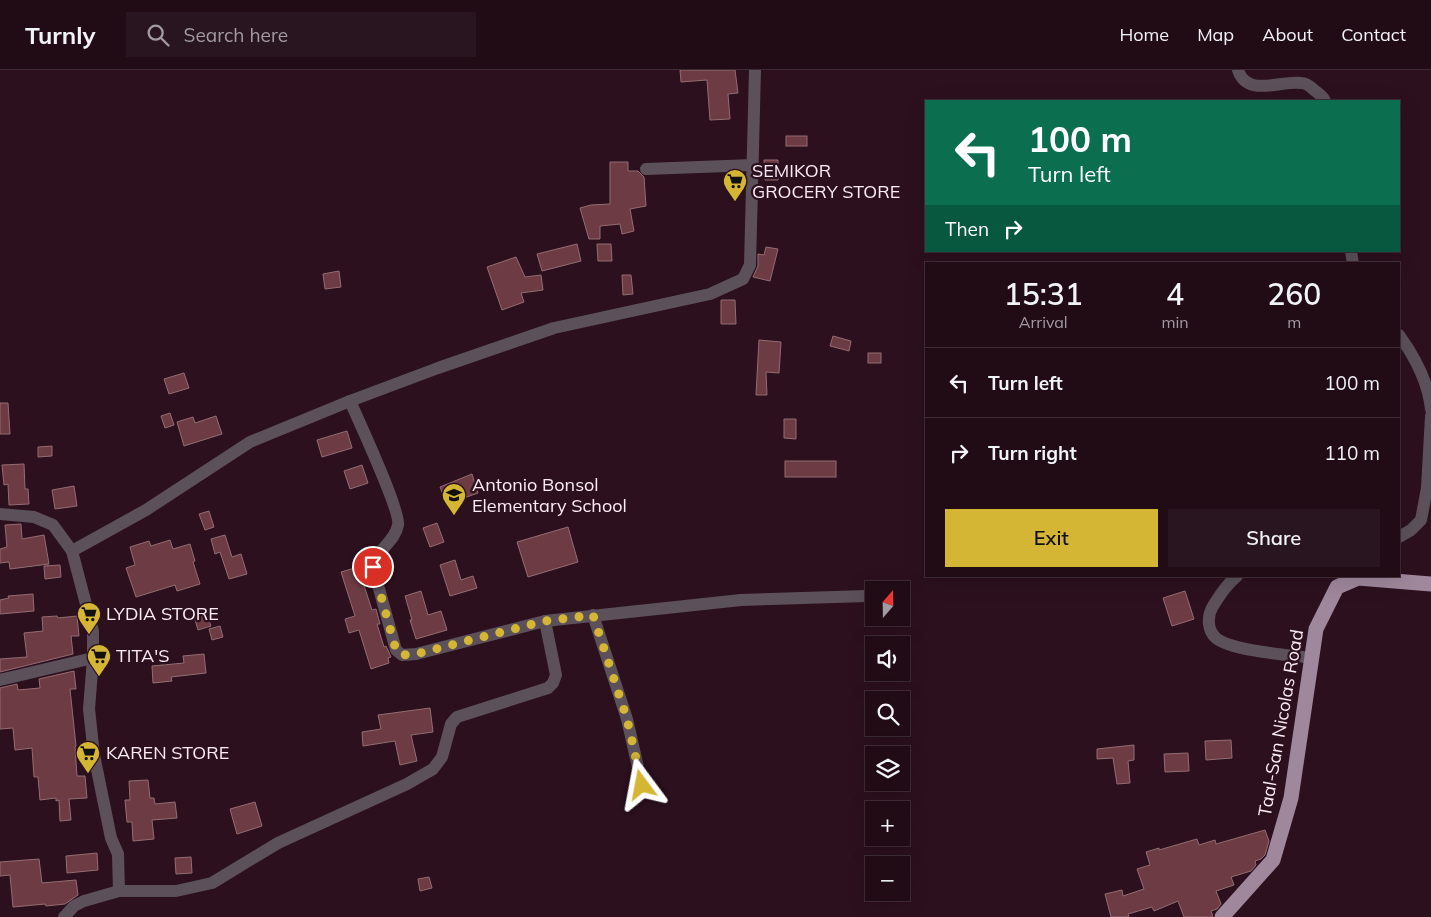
<!DOCTYPE html>
<meta charset="utf-8">
<style>
body{margin:0;font-family:Mulish,sans-serif;background:#29151f;color:#f1f3f6;height:100vh;display:flex;flex-direction:column;font-size:19px;white-space:nowrap}
*{box-sizing:border-box;margin:0}
p{font-size:16px;color:#a29ba1}
.icon{flex:none;width:28px;height:28px;fill:none;stroke:currentColor;stroke-width:2;stroke-linecap:round;stroke-linejoin:round}
.map{position:relative;flex:1;overflow:hidden}
.side{position:absolute;left:925px;top:192px;width:475px;height:315px;display:flex;flex-direction:column;background:#210c16;border-radius:0px;box-shadow:0 5px 20px #0002,0 0 0 1px #3e2c35}
.side>*{flex:none}
.hud{position:absolute;left:925px;top:30px;width:475px;height:152px;border-radius:0px;box-shadow:0 5px 20px #0002,0 0 0 1px #3e2c35;background:#0b6e4f;color:#fff;overflow:hidden}
.needle{width:32px;rotate:20deg}
.tools{position:absolute;left:865px;top:511px;display:grid;gap:10px}
.tools a{display:grid;place-items:center;width:45px;height:45px;border-radius:0px;background:#210c16;box-shadow:0 5px 20px #0002,0 0 0 1px #3e2c35;font-size:25px}
.pin{position:absolute;display:grid;place-items:center;width:42px;height:42px;color:#fff;margin:-21px;border:2px solid #fff;border-radius:50%;box-shadow:0 1px 5px #0007}
.me{position:absolute;width:55px;margin:-28px;rotate:347deg;stroke-linejoin:round;filter:drop-shadow(0 0 4px #0008)}
.turn{display:flex;align-items:center;gap:18px;height:105px;padding:0 20px;font-size:22px}
.turn .icon{width:65px;height:65px;stroke-width:2.5}
.turn b{display:block;font-size:35px;line-height:42px}
.then{display:flex;align-items:center;height:48px;padding:0 20px;background:#0003;gap:10px;font-size:19px}
.eta{display:flex;justify-content:space-evenly;align-items:center;height:85px;text-align:center}
.eta b{font-size:30px;font-weight:600;line-height:35px}
.action{display:flex;gap:10px;margin-top:auto;padding:10px 20px}
.action a{flex:1;height:58px;border-radius:0px;background:#d5b534;color:#111;font-size:20px;font-weight:600;line-height:58px;text-align:center}
.action a+a{background:#29151f;color:#f1f3f6}
ul{padding:0;list-style:none}
li{display:flex;align-items:center;gap:15px;height:70px;padding:0 20px;border-top:1px solid #3e2c35}
li div{flex:1}
li b{display:block;font-size:19px}
li em{font-style:normal}
header{display:flex;align-items:center;gap:30px;box-sizing:border-box;height:70px;padding:0 25px;background:#210c16;border-bottom:1px solid #3e2c35}
header strong{font-size:24px}
nav{display:flex;gap:28px;margin-inline-start:auto;font-size:18px}
.search{width:350px;height:45px;background:#29151f;display:flex;align-items:center;gap:12px;box-sizing:border-box;padding:0 18px;border-radius:0px;color:#a29ba1;font-size:19px}
.map>svg:first-child{display:block}
.building{fill:#6c3b43;stroke:#946d72}
.lines{fill:none;stroke-linecap:round;stroke-linejoin:round}
.minor{stroke:#5c515b;stroke-width:12}
.major{stroke:#9f879c;stroke-width:15}
.route{stroke:#d5b534;stroke-width:9;stroke-dasharray:0 16.2}
.labels{text-anchor:middle;stroke-width:4.5;stroke-linejoin:round;paint-order:stroke}
.poi-label{font-size:18px;fill:#fcecf3;stroke:#2c101e;text-anchor:start}
.street-label{font-size:18px;fill:#fcecf3;stroke:#2c101e}
</style>
<header>
<strong>Turnly</strong>
<div class="search"><svg class="icon" aria-label="search" viewBox="0 0 24 24"><circle cx="10" cy="10" r="6"/><path d="M15 15l6 6"/></svg>Search here</div>
<nav><a>Home</a><a>Map</a><a>About</a><a>Contact</a></nav>
</header>
<div class="map">
<svg width="1431" height="847" viewBox="0 0 1431 847">
<rect width="100%" height="100%" fill="#2c101e"/>
<g class="building">
<polygon points="680,0 735,0 738,23 728,24 730,49 710,50 707,10 681,12"/>
<rect x="786" y="66" width="21" height="10"/>
<polygon points="764,90 778,90 778,110 765,110"/>
<polygon points="610,92 628,92 628,101 638,101 644,107 646,136 630,139 634,161 622,164 620,154 600,156 600,169 589,169 580,138 591,135 610,134"/>
<polygon points="577,174 581,191 542,201 537,184"/>
<polygon points="597,174 611,174 612,191 598,191"/>
<polygon points="766,177 778,179 770,211 753,207 758,196 758,184 764,185"/>
<polygon points="516,187 525,207 541,205 543,220 521,223 524,232 502,240 487,197"/>
<polygon points="339,201 341,217 325,219 323,204"/>
<polygon points="622,205 631,205 633,224 623,225"/>
<polygon points="721,230 735,230 736,254 721,254"/>
<polygon points="833,266 851,271 849,281 830,276"/>
<polygon points="759,270 781,272 779,303 766,302 767,325 756,325"/>
<rect x="868" y="283" width="13" height="10"/>
<polygon points="184,303 189,318 169,324 164,309"/>
<polygon points="0,333 8,333 10,364 0,364"/>
<polygon points="170,343 174,355 165,358 161,346"/>
<polygon points="216,346 222,364 184,376 177,352 193,347 195,353"/>
<polygon points="784,349 796,349 796,369 784,368"/>
<polygon points="347,361 352,378 322,387 317,370"/>
<polygon points="52,376 52,386 38,387 38,377"/>
<rect x="785" y="391" width="51" height="16"/>
<polygon points="24,394 25,419 28,419 29,434 9,435 8,414 4,415 2,395"/>
<polygon points="362,395 368,413 350,419 344,401"/>
<polygon points="472,404 478,423 447,434 440,417"/>
<polygon points="74,416 77,436 55,439 52,420"/>
<polygon points="209,441 214,457 205,460 199,444"/>
<polygon points="437,453 444,472 430,477 423,458"/>
<polygon points="21,454 22,469 44,465 49,494 10,499 9,492 0,493 0,479 7,477 5,455"/>
<polygon points="568,457 578,492 528,507 517,472"/>
<polygon points="225,465 232,487 241,484 247,504 229,509 220,482 215,484 211,469"/>
<polygon points="170,470 173,479 190,474 195,491 193,492 200,514 177,521 175,515 136,527 126,498 135,495 130,477 149,471 151,476"/>
<polygon points="455,490 461,510 473,506 477,518 450,526 440,495"/>
<polygon points="60,495 61,507 45,509 44,496"/>
<polygon points="358,497 372,540 376,539 380,554 377,554 384,577 386,576 391,587 388,588 389,593 371,599 359,560 349,563 345,549 355,546 341,502"/>
<polygon points="421,521 428,545 441,541 447,560 416,569 410,550 412,550 405,526"/>
<polygon points="1185,521 1194,549 1172,556 1163,528"/>
<polygon points="33,524 34,541 0,544 0,530 9,528 8,526"/>
<polygon points="205,539 211,556 198,560 193,543"/>
<polygon points="57,546 58,548 77,546 79,566 71,566 73,584 0,602 0,589 27,587 24,563 43,561 42,547"/>
<polygon points="220,556 223,567 212,570 209,559"/>
<polygon points="204,584 206,603 171,607 172,611 153,613 152,596 184,593 183,586"/>
<polygon points="74,601 76,619 70,619 76,676 75,677 77,706 85,706 87,728 69,729 71,750 60,751 59,730 56,731 56,728 40,730 38,707 34,707 32,678 15,680 13,658 0,659 0,618 17,614 18,620 40,618 39,609"/>
<polygon points="430,638 433,662 411,665 417,691 400,695 395,671 363,676 362,662 381,659 378,645"/>
<polygon points="1231,670 1232,688 1206,690 1205,671"/>
<polygon points="1134,675 1134,690 1128,691 1130,713 1117,714 1113,688 1097,689 1097,679"/>
<polygon points="1188,683 1189,701 1165,702 1164,684"/>
<polygon points="148,710 150,728 154,728 155,734 175,732 177,748 152,750 154,769 133,771 132,752 127,752 125,730 130,730 129,711"/>
<polygon points="255,732 262,756 237,764 230,739"/>
<polygon points="1265,760 1269,771 1265,785 1261,789 1255,791 1256,795 1251,801 1231,807 1234,815 1216,821 1221,834 1217,839 1211,841 1213,847 1184,847 1178,831 1154,841 1152,837 1128,844 1129,847 1111,847 1105,824 1122,820 1123,826 1144,819 1137,799 1150,795 1146,782 1159,778 1159,780 1197,769 1199,775 1215,770 1216,774"/>
<polygon points="97,783 98,800 67,803 66,786"/>
<polygon points="191,787 192,803 176,804 175,788"/>
<polygon points="39,789 42,813 76,810 78,825 65,834 46,836 45,834 13,837 10,805 0,806 0,792"/>
<polygon points="429,807 432,818 420,821 418,809"/>
</g>
<g class="lines">
<g class="minor">
<path d="M1238 0C1247 28 1281 10 1301 13 1306 13 1311 17 1314 20 1319 24 1323 26 1325 31"/>
<polyline points="646,99 753,95"/>
<polyline points="1351,181 1353,194"/>
<path d="M1399 265C1415 287 1428 311 1431 339"/>
<path d="M350 331C358 349 401 442 398 455 395 472 376 480 373 497L396 580 402 585 416 584 545 551 741 530 867 526"/>
<polyline points="0,444 34,447 53,455 72,481 93,561 93,588 89,639 94,685 111,768 118,784 119,821"/>
<polyline points="1399,467 1411,460 1421,450 1427,418 1431,346"/>
<polyline points="72,481 146,440 250,372 350,331 438,298 554,258 710,224 743,209 750,195 755,0"/>
<path d="M1237 506C1226 515 1220 525 1213 536 1207 546 1207 560 1216 568 1231 581 1290 585 1311 588"/>
<polyline points="593,545 627,649 642,715"/>
<polyline points="0,610 93,588"/>
<polyline points="64,847 74,836 84,831 119,821 176,821 212,813 278,773 407,714 433,699 442,687 451,654 457,647 548,618 553,613 556,605 545,551"/>
</g>
<polyline class="major" points="1222,847 1273,790 1291,728 1316,559 1337,517 1358,508 1431,514"/>
</g>
<g class="lines">
<polyline class="route" points="373,497 396,580 402,585 416,584 545,551 593,545 627,649 642,715"/>
</g>
<defs>
<g id="supermarket-pin" transform="scale(1.25)"><path d="M0 17L-7.5 6A9.5 9.5 0 1 1 7.5 6Z" fill="#d5b534" stroke="#2c101e"/><path d="M-6-5.5h2.5l.6 2H6L4.5 2H-2.5L-4.4-4H-6ZM-1.5 3.2a1.3 1.3 0 1 0 .1 0ZM3 3.2a1.3 1.3 0 1 0 .1 0Z" fill="#111"/></g>
<g id="school-pin" transform="scale(1.25)"><path d="M0 17L-7.5 6A9.5 9.5 0 1 1 7.5 6Z" fill="#d5b534" stroke="#2c101e"/><path d="M0-5L7-2L0 1L-7-2ZM-4 1L0 2.5L4 1V4Q0 6-4 4Z" fill="#111"/></g>
</defs>
<g fill-rule="evenodd">
<use href="#supermarket-pin" x="735" y="111"/>
<use href="#school-pin" x="454" y="425"/>
<use href="#supermarket-pin" x="89" y="544"/>
<use href="#supermarket-pin" x="99" y="586"/>
<use href="#supermarket-pin" x="88" y="683"/>
</g>
<g class="labels">
<g class="poi-label">
<text x="752" y="107">SEMIKOR<tspan x="752" dy="21">GROCERY STORE</tspan></text>
<text x="472" y="421">Antonio Bonsol<tspan x="472" dy="21">Elementary School</tspan></text>
<text x="106" y="550">LYDIA STORE</text>
<text x="116" y="592">TITA'S</text>
<text x="106" y="689">KAREN STORE</text>
</g>
<g class="street-label">
<text transform="translate(1281 653) rotate(-80)" y="6">Taal-San Nicolas Road</text>
</g>
</g>
</svg>
<div class="tools">
<a><svg class="needle" viewBox="-14 -14 28 28"><path d="M0-13l5 13h-10z" fill="#e53935"/><path d="M0 13l5-13h-10z" fill="#a29ba1"/></svg></a>
<a><svg class="icon" aria-label="sound" viewBox="0 0 24 24"><path d="M4 9h4l5-4v14l-5-4H4zM17 9q2 3 0 6"/></svg></a>
<a><svg class="icon" aria-label="search" viewBox="0 0 24 24"><circle cx="10" cy="10" r="6"/><path d="M15 15l6 6"/></svg></a>
<a><svg class="icon" aria-label="layers" viewBox="0 0 24 24"><path d="M12 4l9 5-9 5-9-5zM3 14l9 5 9-5"/></svg></a>
<a>+</a>
<a>−</a>
</div>
<div class="pin" style="left:373px;top:497px;background:#d93025"><svg class="icon" aria-label="arrive" viewBox="0 0 24 24"><path d="M6 21V4h12l-3 4 3 4H6"/></svg></div>
<svg class="me" style="left:642px;top:715px" viewBox="-20 -20 40 40"><path d="M0-17L14 15 0 8-14 15z" fill="#d5b534" stroke="#fff" stroke-width="4"/></svg>
<div class="hud">
<div class="turn"><svg class="icon" aria-label="left" viewBox="0 0 24 24"><path d="M17 20v-9H6M10 6l-5 5 5 5"/></svg><div><b>100 m</b>Turn left</div></div>
<div class="then">Then<svg class="icon" aria-label="right" viewBox="0 0 24 24"><path d="M7 20v-9h11M14 6l5 5-5 5"/></svg></div>
</div>
<section class="side">
<div class="eta">
<div><b>15:31</b><p>Arrival</p></div>
<div><b>4</b><p>min</p></div>
<div><b>260</b><p>m</p></div>
</div>
<ul>
<li><svg class="icon" aria-label="left" viewBox="0 0 24 24"><path d="M17 20v-9H6M10 6l-5 5 5 5"/></svg><div><b>Turn left</b></div><em>100 m</em></li>
<li><svg class="icon" aria-label="right" viewBox="0 0 24 24"><path d="M7 20v-9h11M14 6l5 5-5 5"/></svg><div><b>Turn right</b></div><em>110 m</em></li>
</ul>
<div class="action"><a>Exit</a><a>Share</a></div>
</section>
</div>
